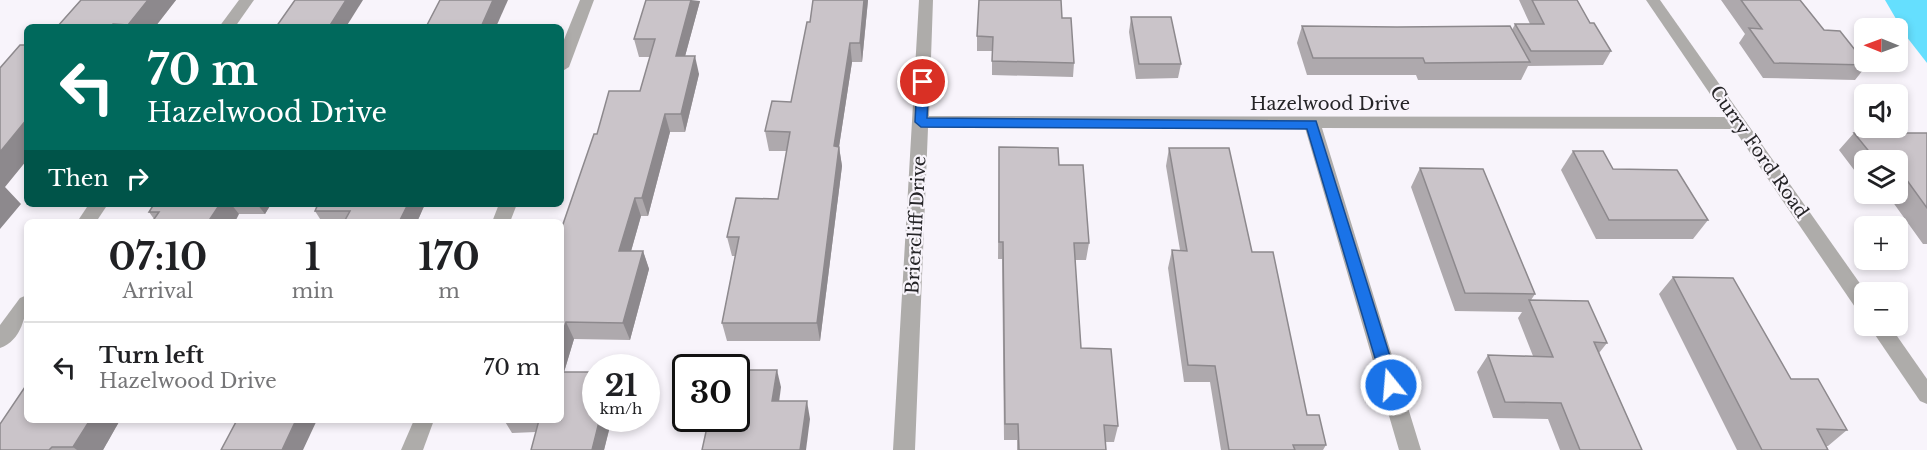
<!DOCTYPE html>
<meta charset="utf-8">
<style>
body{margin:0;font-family:"Libre Baskerville",serif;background:#f6f6f6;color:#202124;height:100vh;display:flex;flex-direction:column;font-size:22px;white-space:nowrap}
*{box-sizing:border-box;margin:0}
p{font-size:20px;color:#757577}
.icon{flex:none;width:33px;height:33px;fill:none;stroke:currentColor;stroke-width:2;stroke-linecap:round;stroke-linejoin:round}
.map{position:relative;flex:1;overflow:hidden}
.side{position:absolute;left:24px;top:219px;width:540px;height:204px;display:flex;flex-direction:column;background:#fff;border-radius:9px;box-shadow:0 3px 9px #0003}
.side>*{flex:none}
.guide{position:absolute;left:24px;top:24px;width:540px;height:183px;border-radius:9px;box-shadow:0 3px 9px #0003;background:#00695c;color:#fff;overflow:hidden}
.needle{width:39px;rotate:271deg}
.buttons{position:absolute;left:1854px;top:18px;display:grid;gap:12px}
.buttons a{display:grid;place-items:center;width:54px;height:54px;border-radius:9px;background:#fff;box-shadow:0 3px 9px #0003;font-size:30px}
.speed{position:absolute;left:582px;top:354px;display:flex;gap:12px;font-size:30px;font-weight:700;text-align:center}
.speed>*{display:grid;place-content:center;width:78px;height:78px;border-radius:50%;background:#fff;box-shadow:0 3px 9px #0003;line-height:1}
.speed small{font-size:15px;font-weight:400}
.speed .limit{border:3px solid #111;border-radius:9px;background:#fff;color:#111}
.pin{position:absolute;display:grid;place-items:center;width:51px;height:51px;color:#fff;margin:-26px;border:3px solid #fff;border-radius:50%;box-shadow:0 2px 6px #0007}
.me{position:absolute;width:66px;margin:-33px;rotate:343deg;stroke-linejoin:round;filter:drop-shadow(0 0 4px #0008)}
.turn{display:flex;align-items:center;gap:21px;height:126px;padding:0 24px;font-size:27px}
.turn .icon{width:78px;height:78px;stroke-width:2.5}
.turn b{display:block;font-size:42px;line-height:51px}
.then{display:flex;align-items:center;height:57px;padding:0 24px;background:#0003;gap:12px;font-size:22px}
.eta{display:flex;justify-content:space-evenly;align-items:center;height:102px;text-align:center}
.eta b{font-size:36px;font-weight:800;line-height:42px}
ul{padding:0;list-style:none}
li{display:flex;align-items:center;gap:18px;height:90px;padding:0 24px;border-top:2px solid #e0e0e0}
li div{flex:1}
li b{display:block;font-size:22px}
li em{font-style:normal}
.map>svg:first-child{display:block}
.water{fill:#65dffe}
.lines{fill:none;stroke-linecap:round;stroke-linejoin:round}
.minor{fill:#aeacaa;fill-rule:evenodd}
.tertiary{fill:#aeacaa;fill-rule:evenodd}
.wall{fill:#aea9ad}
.shaded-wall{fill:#8d898d}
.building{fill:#cac4c9;stroke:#8d898d;stroke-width:1.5}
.route{fill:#1a73e8;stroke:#114b97;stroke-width:1.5}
.labels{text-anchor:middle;stroke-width:4.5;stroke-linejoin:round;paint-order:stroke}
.street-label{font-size:18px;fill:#252427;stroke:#f8f4fb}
</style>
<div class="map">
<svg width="1927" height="450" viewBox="0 0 1927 450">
<rect width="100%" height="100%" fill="#f8f4fb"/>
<polygon class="water" points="1885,0 1927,0 1927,63 1906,36"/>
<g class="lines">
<g class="minor">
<polygon points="239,0 254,0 235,27 219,27"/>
<polygon points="580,0 594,0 569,67 561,72 561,47"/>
<polygon points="919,0 933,0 929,116 1739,117 1747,123 1739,129 1322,128 1421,450 1399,450 1305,128 928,128 915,450 893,450"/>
<polygon points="89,204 108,204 96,222 77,222"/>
<polygon points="499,204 517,204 510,222 492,222"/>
<path d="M27 295C27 315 21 341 0 348V325L20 298Z"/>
<polygon points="414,420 434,420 423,450 401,450"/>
</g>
<g class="tertiary">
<polygon points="1646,0 1660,0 1866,292 1864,313 1857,310"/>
<polygon points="1869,326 1890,326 1927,379 1927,404 1920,401"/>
</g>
</g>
<g class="wall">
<polygon points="81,0 176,0 155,27 57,27"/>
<polygon points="813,0 868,0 862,62 852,62 839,147 842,166 820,341 727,341 722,323 735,256 732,256 727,237 778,199 787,151 769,151 765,131 791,102 810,22"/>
<polygon points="1519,0 1577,0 1590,23 1611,51 1603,65 1528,66 1521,80 1418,80 1416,75 1307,75 1297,43 1302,26 1512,30 1515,24 1530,24"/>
<polygon points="1721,0 1800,0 1824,30 1867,65 1855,80 1763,78 1739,43 1745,34"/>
<polygon points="700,1 685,56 699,74 685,132 670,132 648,216 641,216 631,251 643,251 649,269 630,340 574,339 564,372 612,418 604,450 531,450 536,432 512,433 504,420 561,420 561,230 597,134 640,91 650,57 639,57 634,39"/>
<polygon points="1131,17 1181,64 1178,78 1136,79 1129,32"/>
<polygon points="1062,18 1074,63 1073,77 992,75 992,51 977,51 977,36"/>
<polygon points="1854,133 1927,133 1927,244 1923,244 1887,194 1898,194 1898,160 1864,160 1864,183 1839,150"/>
<polygon points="999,147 1059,165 1089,243 1086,260 1075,260 1081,348 1118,426 1114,442 1105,442 1106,450 1017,450 1017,440 1004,440 1002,259 998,259"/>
<polygon points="1169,148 1252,252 1307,415 1326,445 1323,450 1221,450 1210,382 1184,382 1168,268 1172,250 1180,250 1166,166"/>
<polygon points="1573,151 1613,169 1708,220 1693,239 1596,239 1561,170"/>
<polygon points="1420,168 1535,294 1531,300 1607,343 1599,353 1642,450 1560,450 1548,419 1493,418 1477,372 1488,355 1533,356 1518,318 1522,312 1455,311 1411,187"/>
<polygon points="154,204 271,204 265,214 239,214 154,219 149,212"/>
<polygon points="318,204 425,204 417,222 322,222 315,211"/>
<polygon points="1673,277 1791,379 1847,430 1828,446 1826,446 1828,450 1737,450 1659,294"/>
<polygon points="27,420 120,420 103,450 0,450"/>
</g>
<g class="shaded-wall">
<polygon points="148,0 176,0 155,27 130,27 128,25"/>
<polygon points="346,0 363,0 346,27 329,27"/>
<polygon points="493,0 508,0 496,27 481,27"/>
<polygon points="691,0 700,1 680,75 676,56"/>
<polygon points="864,0 868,0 862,62 860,43"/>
<polygon points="850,43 852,62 836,166 834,146"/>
<polygon points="695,56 699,74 685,132 681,114"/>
<polygon points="665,114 670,132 648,216 642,198"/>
<polygon points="27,119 27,160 5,187 21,204 0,229 0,152"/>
<polygon points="839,147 842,166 820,341 817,323"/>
<polygon points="635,198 641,216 626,269 619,251"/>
<polygon points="220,204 231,204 239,214 235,222 208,222"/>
<polygon points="257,204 271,204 265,214"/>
<polygon points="408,204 425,204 417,222 399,222"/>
<polygon points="643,251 649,269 630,340 623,323"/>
<polygon points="566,322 574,339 561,382 561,338"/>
<polygon points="777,370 781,387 777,418 772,401"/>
<polygon points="807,401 810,419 806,450 800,450"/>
<polygon points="600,418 612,418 604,450 592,450"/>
<polygon points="90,420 120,420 103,450 77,450 73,447"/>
<polygon points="296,420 317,420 303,450 282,450"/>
</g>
<g class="building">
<polygon points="81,0 148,0 128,25 113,24 111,27 57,27"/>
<polygon points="295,0 346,0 329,27 276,27"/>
<polygon points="440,0 493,0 481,27 426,27"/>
<polygon points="646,0 691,0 676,56 695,56 681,114 665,114 642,198 635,198 619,251 643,251 623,323 566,322 561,338 561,230 594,134 597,134 609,91 640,91 655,39 634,39"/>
<polygon points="813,0 864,0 860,43 850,43 834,146 839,147 817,323 722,323 739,237 727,237 736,198 778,199 790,132 765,131 772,101 791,102 807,22 810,22"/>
<polygon points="979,0 1061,0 1062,18 1071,18 1074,63 992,61 993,37 977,36"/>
<polygon points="1532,0 1577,0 1590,23 1594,23 1611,51 1531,51 1515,24 1544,24"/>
<polygon points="1741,0 1800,0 1824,30 1840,31 1867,65 1774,63 1749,28 1762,29"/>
<polygon points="1131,17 1171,17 1181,64 1139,64"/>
<polygon points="1302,26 1397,27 1510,26 1530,62 1425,63 1423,58 1313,58"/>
<polygon points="20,45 27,45 27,119 0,152 0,68"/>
<polygon points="1854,133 1927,133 1927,208 1901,172 1898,172 1898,160 1876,160"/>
<polygon points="999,147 1058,148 1059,165 1083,165 1089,243 1074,243 1081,348 1111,349 1118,426 1104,425 1106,450 1019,450 1018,424 1005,424 1003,242 999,242"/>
<polygon points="1169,148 1229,148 1252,252 1273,252 1307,415 1319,415 1326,445 1293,445 1295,450 1229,450 1215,366 1188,365 1172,250 1187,251"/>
<polygon points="1573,151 1603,151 1613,169 1677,170 1708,220 1609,220"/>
<polygon points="1420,168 1483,169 1535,294 1465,293"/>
<polygon points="154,204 220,204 208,222 152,222 159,212 149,212"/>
<polygon points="318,204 408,204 399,222 344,222 350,211 315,211"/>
<polygon points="1673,277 1733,278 1791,379 1818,379 1847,430 1817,429 1828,450 1762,450"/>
<polygon points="1529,300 1588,301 1607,343 1594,342 1642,450 1580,450 1561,403 1505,402 1488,355 1553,357"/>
<polygon points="736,370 777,370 772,401 807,401 800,450 702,450 709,418 736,418"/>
<polygon points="561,372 596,372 596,418 600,418 592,450 531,450 539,420 561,420"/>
<polygon points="27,384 27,420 90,420 73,447 52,447 49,450 0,450 0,424"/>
<polygon points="237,420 296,420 282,450 221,450"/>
</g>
<polygon class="route" points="923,78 929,82 927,118 1316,121 1399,385 1396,390 1385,390 1383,385 1307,129 921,127 915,122 917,82"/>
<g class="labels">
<g class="street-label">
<text x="1330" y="110">Hazelwood Drive</text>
<text transform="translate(1759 152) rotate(55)" y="6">Curry Ford Road</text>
<text transform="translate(916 225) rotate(-87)" y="6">Briercliff Drive</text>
</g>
</g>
</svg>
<div class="buttons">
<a><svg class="needle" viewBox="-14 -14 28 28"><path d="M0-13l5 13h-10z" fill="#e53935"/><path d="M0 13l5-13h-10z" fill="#757577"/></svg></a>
<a><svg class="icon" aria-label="sound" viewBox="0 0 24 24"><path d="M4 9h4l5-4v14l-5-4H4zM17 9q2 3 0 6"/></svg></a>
<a><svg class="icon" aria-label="layers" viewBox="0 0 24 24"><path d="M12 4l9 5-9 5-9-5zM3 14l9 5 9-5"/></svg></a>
<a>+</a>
<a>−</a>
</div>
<div class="speed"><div>21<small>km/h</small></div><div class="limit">30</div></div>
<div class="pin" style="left:923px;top:82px;background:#d93025"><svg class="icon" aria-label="arrive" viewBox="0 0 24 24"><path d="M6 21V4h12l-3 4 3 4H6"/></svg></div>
<svg class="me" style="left:1391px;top:385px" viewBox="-20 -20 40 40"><circle r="17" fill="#1a73e8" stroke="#fff" stroke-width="3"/><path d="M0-11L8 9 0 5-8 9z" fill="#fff"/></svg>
<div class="guide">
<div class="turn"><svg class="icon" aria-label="left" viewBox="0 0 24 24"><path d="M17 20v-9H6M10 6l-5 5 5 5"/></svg><div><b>70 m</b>Hazelwood Drive</div></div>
<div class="then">Then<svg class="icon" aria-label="right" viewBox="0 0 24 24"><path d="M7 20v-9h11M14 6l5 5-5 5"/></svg></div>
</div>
<section class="side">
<div class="eta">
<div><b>07:10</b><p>Arrival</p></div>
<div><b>1</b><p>min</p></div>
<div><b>170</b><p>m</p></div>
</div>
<ul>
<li><svg class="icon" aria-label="left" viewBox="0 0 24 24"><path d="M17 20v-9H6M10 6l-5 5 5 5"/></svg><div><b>Turn left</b><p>Hazelwood Drive</p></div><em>70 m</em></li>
</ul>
</section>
</div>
